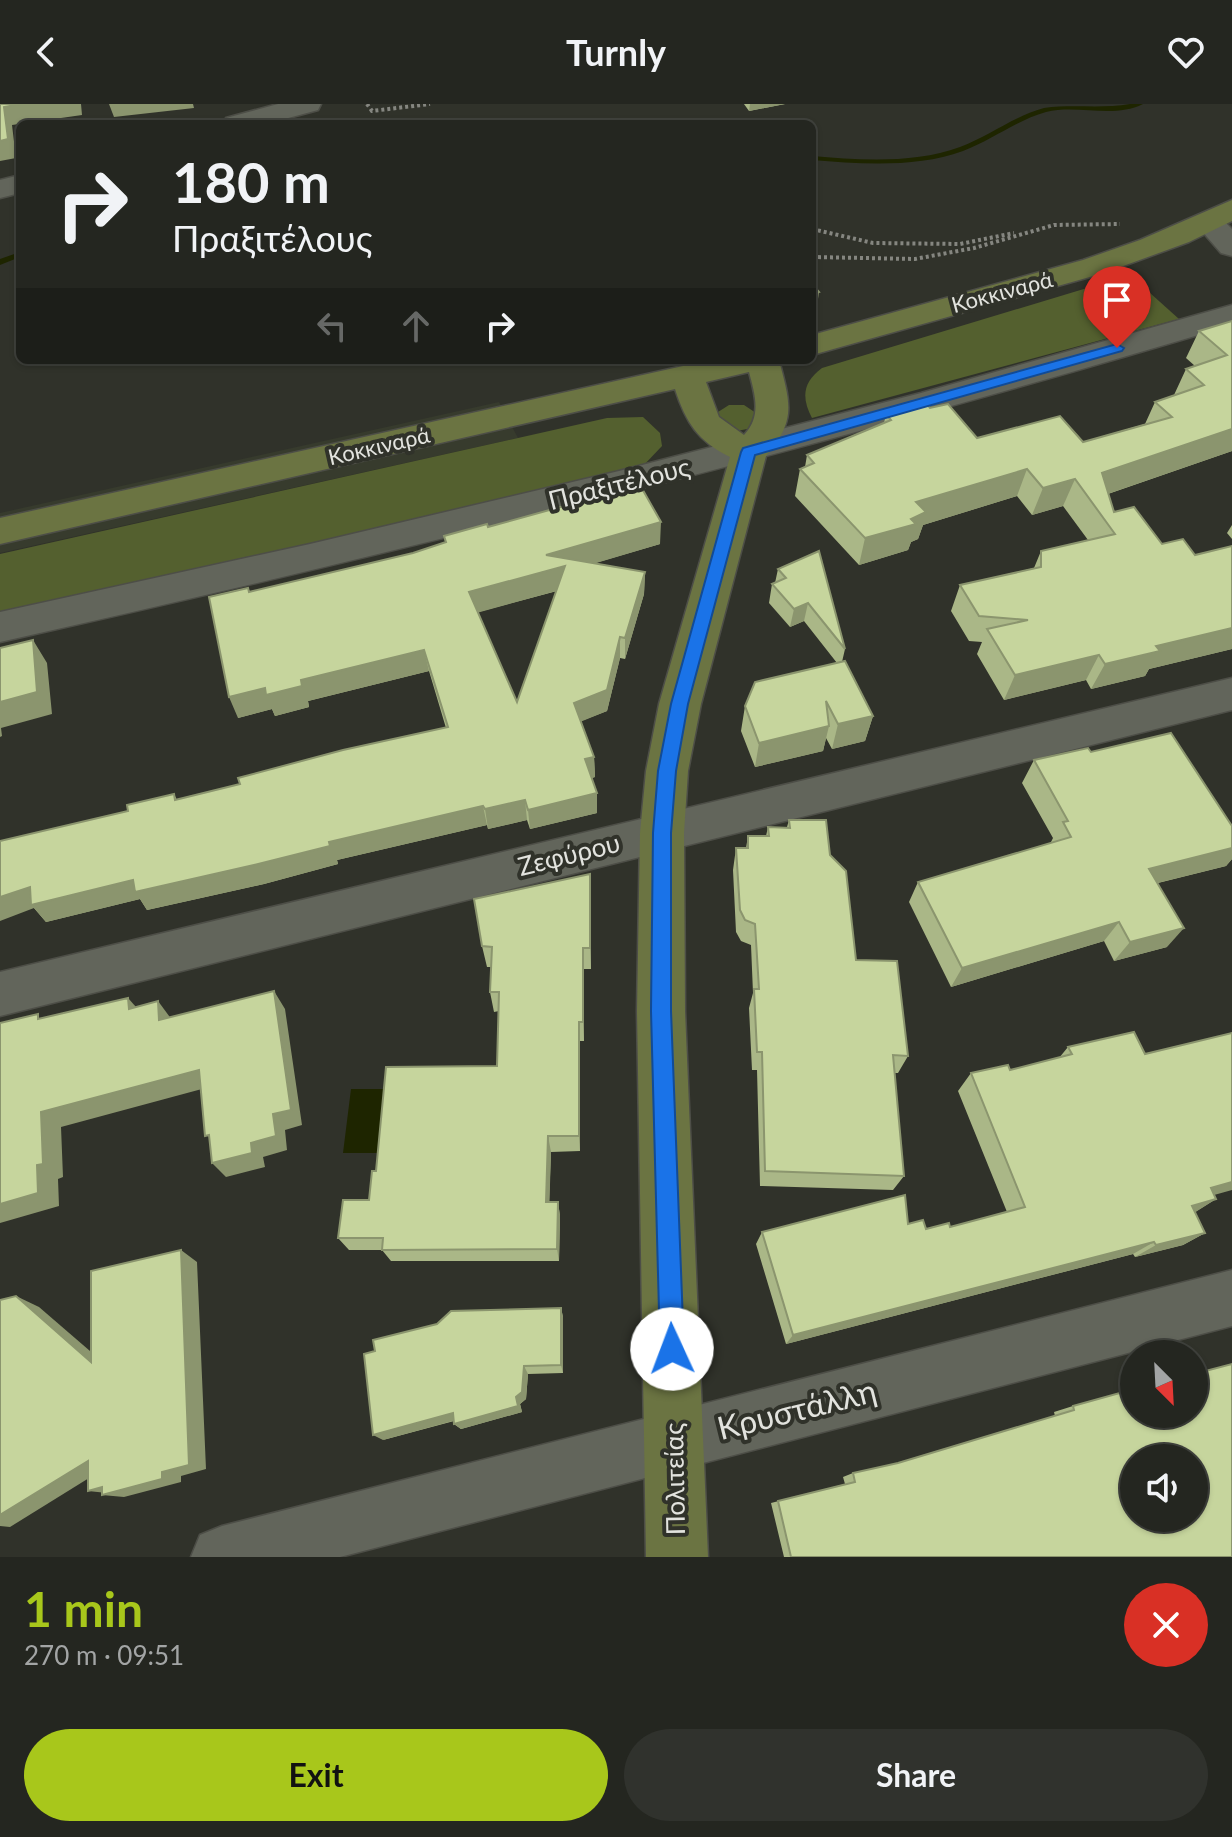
<!DOCTYPE html>
<meta charset="utf-8">
<style>
body{margin:0;font-family:Lato,sans-serif;background:#30322d;color:#f1f3f6;height:100vh;display:flex;flex-direction:column;font-size:30px;white-space:nowrap}
*{box-sizing:border-box;margin:0}
p{font-size:26px;color:#a3a5a5}
.icon{flex:none;width:44px;height:44px;fill:none;stroke:currentColor;stroke-width:2;stroke-linecap:round;stroke-linejoin:round}
.map{position:relative;height:1453px;overflow:hidden}
.side{display:flex;flex-direction:column;background:#242620;flex:1}
.side>*{flex:none}
.top-card{position:absolute;left:16px;top:16px;width:800px;height:244px;border-radius:12px;box-shadow:0 2px 6px #0004,0 0 0 2px #41433e;background:#242620;color:#f1f3f6;overflow:hidden}
.needle{width:52px;rotate:156deg}
.buttons{position:absolute;left:1120px;top:1236px;display:grid;gap:16px}
.buttons a{display:grid;place-items:center;width:88px;height:88px;border-radius:50%;background:#242620;box-shadow:0 2px 6px #0004,0 0 0 2px #41433e;font-size:40px}
.pin{position:absolute;display:grid;place-items:center;width:68px;height:68px;color:#fff;margin:-82px -34px;border-radius:50% 50% 50% 0;rotate:-45deg;box-shadow:0 0 8px #0007}
.pin .icon{rotate:45deg}
.me{position:absolute;width:88px;margin:-44px;rotate:358deg;stroke-linejoin:round;filter:drop-shadow(0 0 6px #0008)}
.turn{display:flex;align-items:center;gap:28px;height:168px;padding:0 24px;font-size:36px}
.turn .icon{width:104px;height:104px;stroke-width:2.5}
.turn b{display:block;font-size:56px;line-height:68px}
.lanes{display:flex;align-items:center;height:76px;padding:0 24px;background:#0003;justify-content:center;gap:40px;direction:ltr}
.lanes .off{opacity:.35}
.round{display:grid;place-items:center;flex:none;width:84px;height:84px;border-radius:42px;background:#30322d}
.headline{display:flex;align-items:center;justify-content:space-between;height:136px;padding:0 24px}
h1{font-size:48px;font-weight:700;line-height:60px;color:#a8c71b}
.action{display:flex;gap:16px;margin-top:auto;padding:16px 24px}
.action a{flex:1;height:92px;border-radius:48px;background:#a8c71b;color:#111;font-size:32px;font-weight:700;line-height:92px;text-align:center}
.action a+a{background:#30322d;color:#f1f3f6}
header{display:flex;justify-content:space-between;align-items:center;height:104px;padding:0 24px;background:#242620;font-size:36px;font-weight:700}
.map>svg:first-child{display:block}
.built{fill:#373b2d}
.green{fill:#54602f}
.water{fill:#1e2500}
.lines{fill:none;stroke-linecap:round;stroke-linejoin:round}
.stream{fill:#1e2500;fill-rule:evenodd}
.street-casing{stroke:#4d4e47;stroke-width:3}
.secondary-casing{stroke:#4d4e47;stroke-width:3}
.path{stroke:#858680;stroke-width:4;stroke-dasharray:3 3;stroke-linecap:butt}
.street{fill:#62655b;fill-rule:evenodd}
.secondary{fill:#6b7442;fill-rule:evenodd}
.wall{fill:#aab787;fill-rule:evenodd}
.shaded-wall{fill:#8b956e}
.building{fill:#c6d59d;stroke:#8b956e;stroke-width:2;fill-rule:evenodd}
.route{fill:#1a73e8;stroke:#114b97;stroke-width:2}
.labels{text-anchor:middle;stroke-width:8;stroke-linejoin:round;paint-order:stroke}
.far-street-label{font-size:22px;fill:#e2e3de;stroke:#30322a}
.street-label{font-size:26px;fill:#e2e3de;stroke:#30322a}
.near-street-label{font-size:32px;fill:#e2e3de;stroke:#30322a}
</style>
<header><svg class="icon" aria-label="back" viewBox="0 0 24 24"><path d="M15 5l-7 7 7 7"/></svg>Turnly<svg class="icon" aria-label="heart" viewBox="0 0 24 24"><path d="M12 20l-8-8c-3-5 5-10 8-4 3-6 11-1 8 4z"/></svg></header>
<div class="map">
<svg width="1232" height="1453" viewBox="0 0 1232 1453">
<rect width="100%" height="100%" fill="#30322a"/>
<polygon class="built" points="499,298 518,334 0,449 0,409"/>
<g class="green">
<path d="M1130 171 1179 215 812 314C801 293 803 278 822 264Z"/>
<polygon points="729,301 744,301 756,309 752,324 737,327 716,313 718,308"/>
<polygon points="643,313 660,329 662,342 643,362 0,514 0,450 607,314"/>
</g>
<polygon class="water" points="351,985 389,985 383,1049 343,1049"/>
<g class="lines">
<g class="stream">
<path d="M1130 0H1143C1113 15 1078 0 1046 8 1017 16 992 36 963 47 917 64 861 60 812 56V52C859 56 914 60 960 43 989 32 1014 12 1044 4 1072 0 1102 5 1130 0Z"/>
<polygon points="20,148 20,153 0,161 0,155"/>
</g>
<g class="street-casing">
<g id="street">
<polygon points="278,0 321,0 318,6 266,20 222,20 226,14"/>
<polygon points="20,71 20,89 0,94 0,76"/>
<polygon points="1209,109 1219,112 1232,125 1232,152 1221,149 1194,118 1199,112"/>
<path d="M1232 201V221C825 343 414 445 0 538V508L310 440 619 367 921 289Z"/>
<polygon points="1232,574 1232,606 0,912 0,868"/>
<polygon points="1232,1166 1232,1222 340,1453 191,1453 200,1431 222,1422"/>
</g>
</g>
<g class="secondary-casing">
<g id="secondary">
<polygon points="1232,96 1232,117 1189,138 1104,169 812,251 812,231 1083,156 1140,136"/>
<path d="M710 256H779C790 299 797 316 766 352L701 600 688 667 684 729 685 907 708 1453H646L637 907 640 729 646 667 659 600 730 353C698 337 686 319 675 285L0 440V414ZM749 268C755 291 762 312 744 331L719 313 706 278Z"/>
</g>
</g>
<g class="path">
<polyline points="367,0 372,7 430,0"/>
<polyline points="812,125 873,139 960,140 1014,129"/>
<polyline points="812,153 915,155 974,144 1054,121 1120,120"/>
</g>
<use href="#street" class="street"/>
<use href="#secondary" class="secondary"/>
</g>
<g class="wall">
<polygon points="744,0 785,0 749,7"/>
<polygon points="1232,217 1232,347 1108,390 1114,408 1162,440 1195,451 1232,442 1232,545 1149,565 1145,572 1091,585 1086,576 1004,596 977,550 982,538 969,537 951,507 960,481 1034,464 1041,447 1088,436 1063,402 1032,411 1017,392 923,421 918,435 911,438 908,446 859,461 795,392 800,365 805,363 807,351 884,319 886,310 930,304 977,334 1083,338 1145,320 1155,298 1174,291 1186,265 1195,262 1186,254 1199,227"/>
<polygon points="1232,421 1232,435 1227,429"/>
<path d="M488 423 660 440 595 459 645 468 644 490 625 555 620 554 607 607 581 617 594 653 595 673 592 674 597 709 530 725 527 716 488 725 487 721 337 756 338 760 264 780 147 806 140 795 46 818 34 804 128 707 174 690 177 696 240 680 446 624 429 567 308 597 309 603 275 612 272 605 238 614 250 488 413 449 445 438 444 432ZM557 487 517 598 478 508Z"/>
<polygon points="819,447 845,545 842,558 873,612 865,637 832,645 826,634 823,647 755,663 741,627 745,602 837,559 804,517 790,523 769,499 772,480 775,479 778,465"/>
<polygon points="1091,648 1232,722 1232,755 1226,762 1158,779 1167,843 1114,857 1104,837 951,883 909,798 918,778 1050,740 1053,734 1022,679 1034,656"/>
<polygon points="789,716 830,751 856,856 908,952 898,969 894,969 904,1072 893,1086 760,1082 757,966 752,966 749,904 753,889 751,841 741,837 736,828 733,766 736,744 746,744 748,732 766,732 768,723 787,723"/>
<polygon points="590,770 591,865 584,865 584,937 580,937 580,1047 551,1048 549,1098 558,1098 560,1112 559,1157 391,1157 382,1146 349,1146 338,1134 369,1096 376,1067 497,962 499,907 494,908 490,888 491,863 487,863 482,842"/>
<polygon points="1068,943 1214,1091 1216,1095 1195,1108 1205,1129 1183,1141 1135,1153 1133,1150 786,1240 756,1140 762,1128 908,1120 926,1125 950,1123 1007,1108 958,987 971,969 1010,966 1059,954"/>
<polygon points="561,1204 563,1213 563,1269 528,1270 526,1295 520,1300 522,1308 461,1325 454,1320 454,1317 383,1336"/>
<polygon points="1073,1302 1232,1453 784,1453 771,1399 845,1380 843,1373 853,1369 898,1359 1055,1312 1054,1308"/>
</g>
<g class="shaded-wall">
<polygon points="21,0 81,0 82,11 12,21 16,54 0,57 0,37 4,3"/>
<polygon points="109,0 193,0 194,4 114,13"/>
<polygon points="750,0 785,0 749,7"/>
<polygon points="819,188 817,202 812,203 812,190"/>
<polygon points="1232,325 1232,347 1090,396 1102,369"/>
<polygon points="1027,365 1017,392 923,421 918,435 911,438 908,446 859,461 865,434 916,398"/>
<polygon points="1075,375 1063,402 1032,411 1043,384"/>
<polygon points="661,418 660,440 566,468 567,484 473,510 469,488 546,451"/>
<polygon points="645,468 644,490 625,555 625,534"/>
<polygon points="808,499 804,517 790,523 794,505"/>
<polygon points="1232,524 1232,545 1149,565 1145,572 1091,585 1105,560 1156,542"/>
<polygon points="620,533 620,554 607,607 575,620 574,599"/>
<polygon points="33,536 47,559 52,610 1,624 2,632 0,633 0,598"/>
<polygon points="424,546 429,567 308,597 309,603 275,612 272,605 238,614 229,593"/>
<polygon points="1099,551 1086,576 1004,596 1015,571"/>
<polygon points="873,612 865,637 832,645 838,620"/>
<polygon points="829,622 823,647 755,663 759,639"/>
<polygon points="594,653 595,673 586,675 585,655"/>
<polygon points="597,689 597,709 530,725 528,706"/>
<polygon points="525,696 527,716 488,725 485,705"/>
<polygon points="483,702 487,721 337,756 338,760 264,780 147,806 140,795 46,818 34,804 0,817 0,793 30,783 133,776 329,738"/>
<polygon points="1232,744 1232,755 1226,762 1133,785 1149,765"/>
<polygon points="1119,818 1104,837 951,883 962,864"/>
<polygon points="1184,824 1167,843 1114,857 1130,838"/>
<polygon points="583,844 584,865 584,937 583,918"/>
<polygon points="274,887 285,905 302,1021 285,1026 287,1046 263,1053 265,1063 226,1073 212,1059 251,1039 273,1010"/>
<polygon points="128,894 144,912 129,905"/>
<polygon points="158,897 172,916 159,916"/>
<polygon points="579,918 580,937 580,1047 579,1032"/>
<polygon points="199,966 213,982 61,1023 63,1073 58,1075 59,1102 0,1119 0,1100 41,1008"/>
<polygon points="548,1032 551,1048 549,1112 546,1098"/>
<polygon points="1232,1078 1232,1086 1189,1098 1211,1084"/>
<polygon points="1216,1095 1194,1109 1192,1102"/>
<polygon points="558,1098 560,1112 559,1157 557,1145"/>
<polygon points="1205,1129 1183,1141 1135,1153 1156,1141"/>
<polygon points="1154,1138 1133,1150 786,1240 793,1231"/>
<polygon points="181,1146 197,1158 206,1365 181,1372 181,1378 124,1393 102,1391 107,1389 88,1387"/>
<polygon points="16,1192 39,1203 112,1266 91,1258"/>
<polygon points="561,1204 563,1213 563,1269 561,1261"/>
<polygon points="524,1262 528,1270 526,1295 520,1300 522,1308 461,1325 454,1320 516,1293"/>
<polygon points="453,1309 460,1315 383,1336 373,1331"/>
<polygon points="88,1357 110,1361 10,1423 0,1422 0,1411"/>
</g>
<g class="building">
<polygon points="0,0 21,0 4,3 8,35 0,37"/>
<polygon points="812,180 819,188 812,190"/>
<polygon points="1232,217 1232,325 1102,369 1114,408 1134,403 1162,440 1183,435 1195,451 1232,442 1232,524 1156,542 1160,547 1105,560 1099,551 1015,571 987,525 1028,516 979,512 960,481 1041,463 1041,447 1115,430 1075,375 1043,384 1027,365 916,398 926,408 911,415 916,420 865,434 800,365 814,359 807,351 891,316 886,310 926,299 930,304 948,300 977,334 1060,312 1083,338 1172,313 1155,298 1204,281 1186,265 1227,251 1199,227"/>
<path d="M640 381 661 418 546 451 645 468 625 534 620 533 607 586 574 599 594 653 585 655 597 689 528 706 525 696 485 705 483 702 329 738 330 742 254 761 135 788 133 776 31 801 30 783 0 793V737L128 707 127 701 174 690 175 696 240 680 238 674 343 646 448 623 424 546 301 576 302 582 266 591 265 584 229 593 209 493 248 484 249 488 413 449 446 438 444 432 487 420 488 423ZM565 462 517 598 469 488Z"/>
<polygon points="819,447 845,545 808,499 794,505 772,480 786,474 778,465"/>
<polygon points="33,536 37,588 0,598 0,544"/>
<polygon points="845,557 873,612 838,620 826,597 829,622 759,639 745,602 755,578"/>
<polygon points="1171,629 1232,722 1232,744 1149,765 1184,824 1130,838 1119,818 962,864 918,778 1071,733 1063,718 1068,717 1034,656 1088,644 1091,648"/>
<polygon points="789,716 826,716 830,751 846,767 856,856 897,857 908,952 893,951 904,1072 765,1067 762,948 757,948 754,885 759,885 755,820 745,816 740,806 736,744 748,744 748,732 769,732 768,723 790,724"/>
<polygon points="590,770 590,844 583,844 583,918 579,918 579,1032 548,1032 546,1098 558,1098 557,1145 382,1146 383,1134 338,1134 343,1096 369,1096 372,1067 376,1067 386,963 497,962 499,888 490,888 492,843 482,842 474,795"/>
<polygon points="274,887 291,1006 273,1010 276,1032 251,1039 252,1049 212,1059 209,1031 205,1032 199,966 41,1008 43,1060 37,1061 38,1089 0,1100 0,919 38,910 38,915 128,894 129,905 158,897 159,916"/>
<polygon points="1134,928 1145,950 1232,929 1232,1078 1211,1084 1216,1095 1192,1102 1205,1129 1156,1141 1154,1138 793,1231 762,1128 905,1091 908,1120 923,1116 926,1125 949,1119 950,1123 1025,1103 971,969 1008,961 1010,966 1072,950 1068,943"/>
<polygon points="181,1146 189,1361 162,1368 162,1375 102,1391 102,1383 88,1387 88,1357 0,1411 0,1196 16,1192 91,1258 91,1167"/>
<polygon points="561,1204 561,1261 524,1262 522,1288 516,1293 518,1302 454,1320 453,1309 373,1331 364,1250 375,1247 373,1236 437,1220 451,1207"/>
<path d="M1232 1260V1453H791L778 1397 855 1378 853 1369 898 1359 1074 1306 1073 1302 1134 1285V1310H1194V1270ZM1134 1354H1194V1414H1134Z"/>
</g>
<polygon class="route" points="1117,240 1124,244 1122,247 755,351 688,600 676,667 671,729 671,907 684,1245 680,1253 672,1257 664,1253 660,1245 651,907 653,729 658,667 671,600 741,348 743,344"/>
<g class="labels">
<g class="far-street-label">
<text transform="translate(1002 188) rotate(-15)" y="8">Κοκκιναρά</text>
<text transform="translate(379 342) rotate(-13)" y="8">Κοκκιναρά</text>
</g>
<g class="street-label">
<text transform="translate(619 380) rotate(-14)" y="9">Πραξιτέλους</text>
<text transform="translate(569 751) rotate(-14)" y="9">Ζεφύρου</text>
<text transform="translate(675 1375) rotate(-91)" y="9">Πολιτείας</text>
</g>
<g class="near-street-label">
<text transform="translate(797 1306) rotate(-14)" y="11">Κρυστάλλη</text>
</g>
</g>
</svg>
<div class="buttons">
<a><svg class="needle" viewBox="-14 -14 28 28"><path d="M0-13l5 13h-10z" fill="#e53935"/><path d="M0 13l5-13h-10z" fill="#a3a5a5"/></svg></a>
<a><svg class="icon" aria-label="sound" viewBox="0 0 24 24"><path d="M4 9h4l5-4v14l-5-4H4zM17 9q2 3 0 6"/></svg></a>
</div>
<div class="pin" style="left:1117px;top:244px;background:#d93025"><svg class="icon" aria-label="arrive" viewBox="0 0 24 24"><path d="M6 21V4h12l-3 4 3 4H6"/></svg></div>
<svg class="me" style="left:672px;top:1245px" viewBox="-20 -20 40 40"><circle r="19" fill="#fff"/><path d="M0-13L10 11 0 6-10 11z" fill="#1a73e8"/></svg>
<div class="top-card">
<div class="turn"><svg class="icon" aria-label="right" viewBox="0 0 24 24"><path d="M7 20v-9h11M14 6l5 5-5 5"/></svg><div><b>180 m</b>Πραξιτέλους</div></div>
<div class="lanes"><svg class="icon off" aria-label="left" viewBox="0 0 24 24"><path d="M17 20v-9H6M10 6l-5 5 5 5"/></svg><svg class="icon off" aria-label="ahead" viewBox="0 0 24 24"><path d="M12 20V5M6 11l6-6 6 6"/></svg><svg class="icon" aria-label="right" viewBox="0 0 24 24"><path d="M7 20v-9h11M14 6l5 5-5 5"/></svg></div>
</div>
</div>
<section class="side">
<div class="headline"><div><h1>1 min</h1><p>270 m · 09:51</p></div><a class="round" style="background:#d93025;color:#fff"><svg class="icon" aria-label="close" viewBox="0 0 24 24"><path d="M6 6l12 12M18 6L6 18"/></svg></a></div>
<div class="action"><a>Exit</a><a>Share</a></div>
</section>
